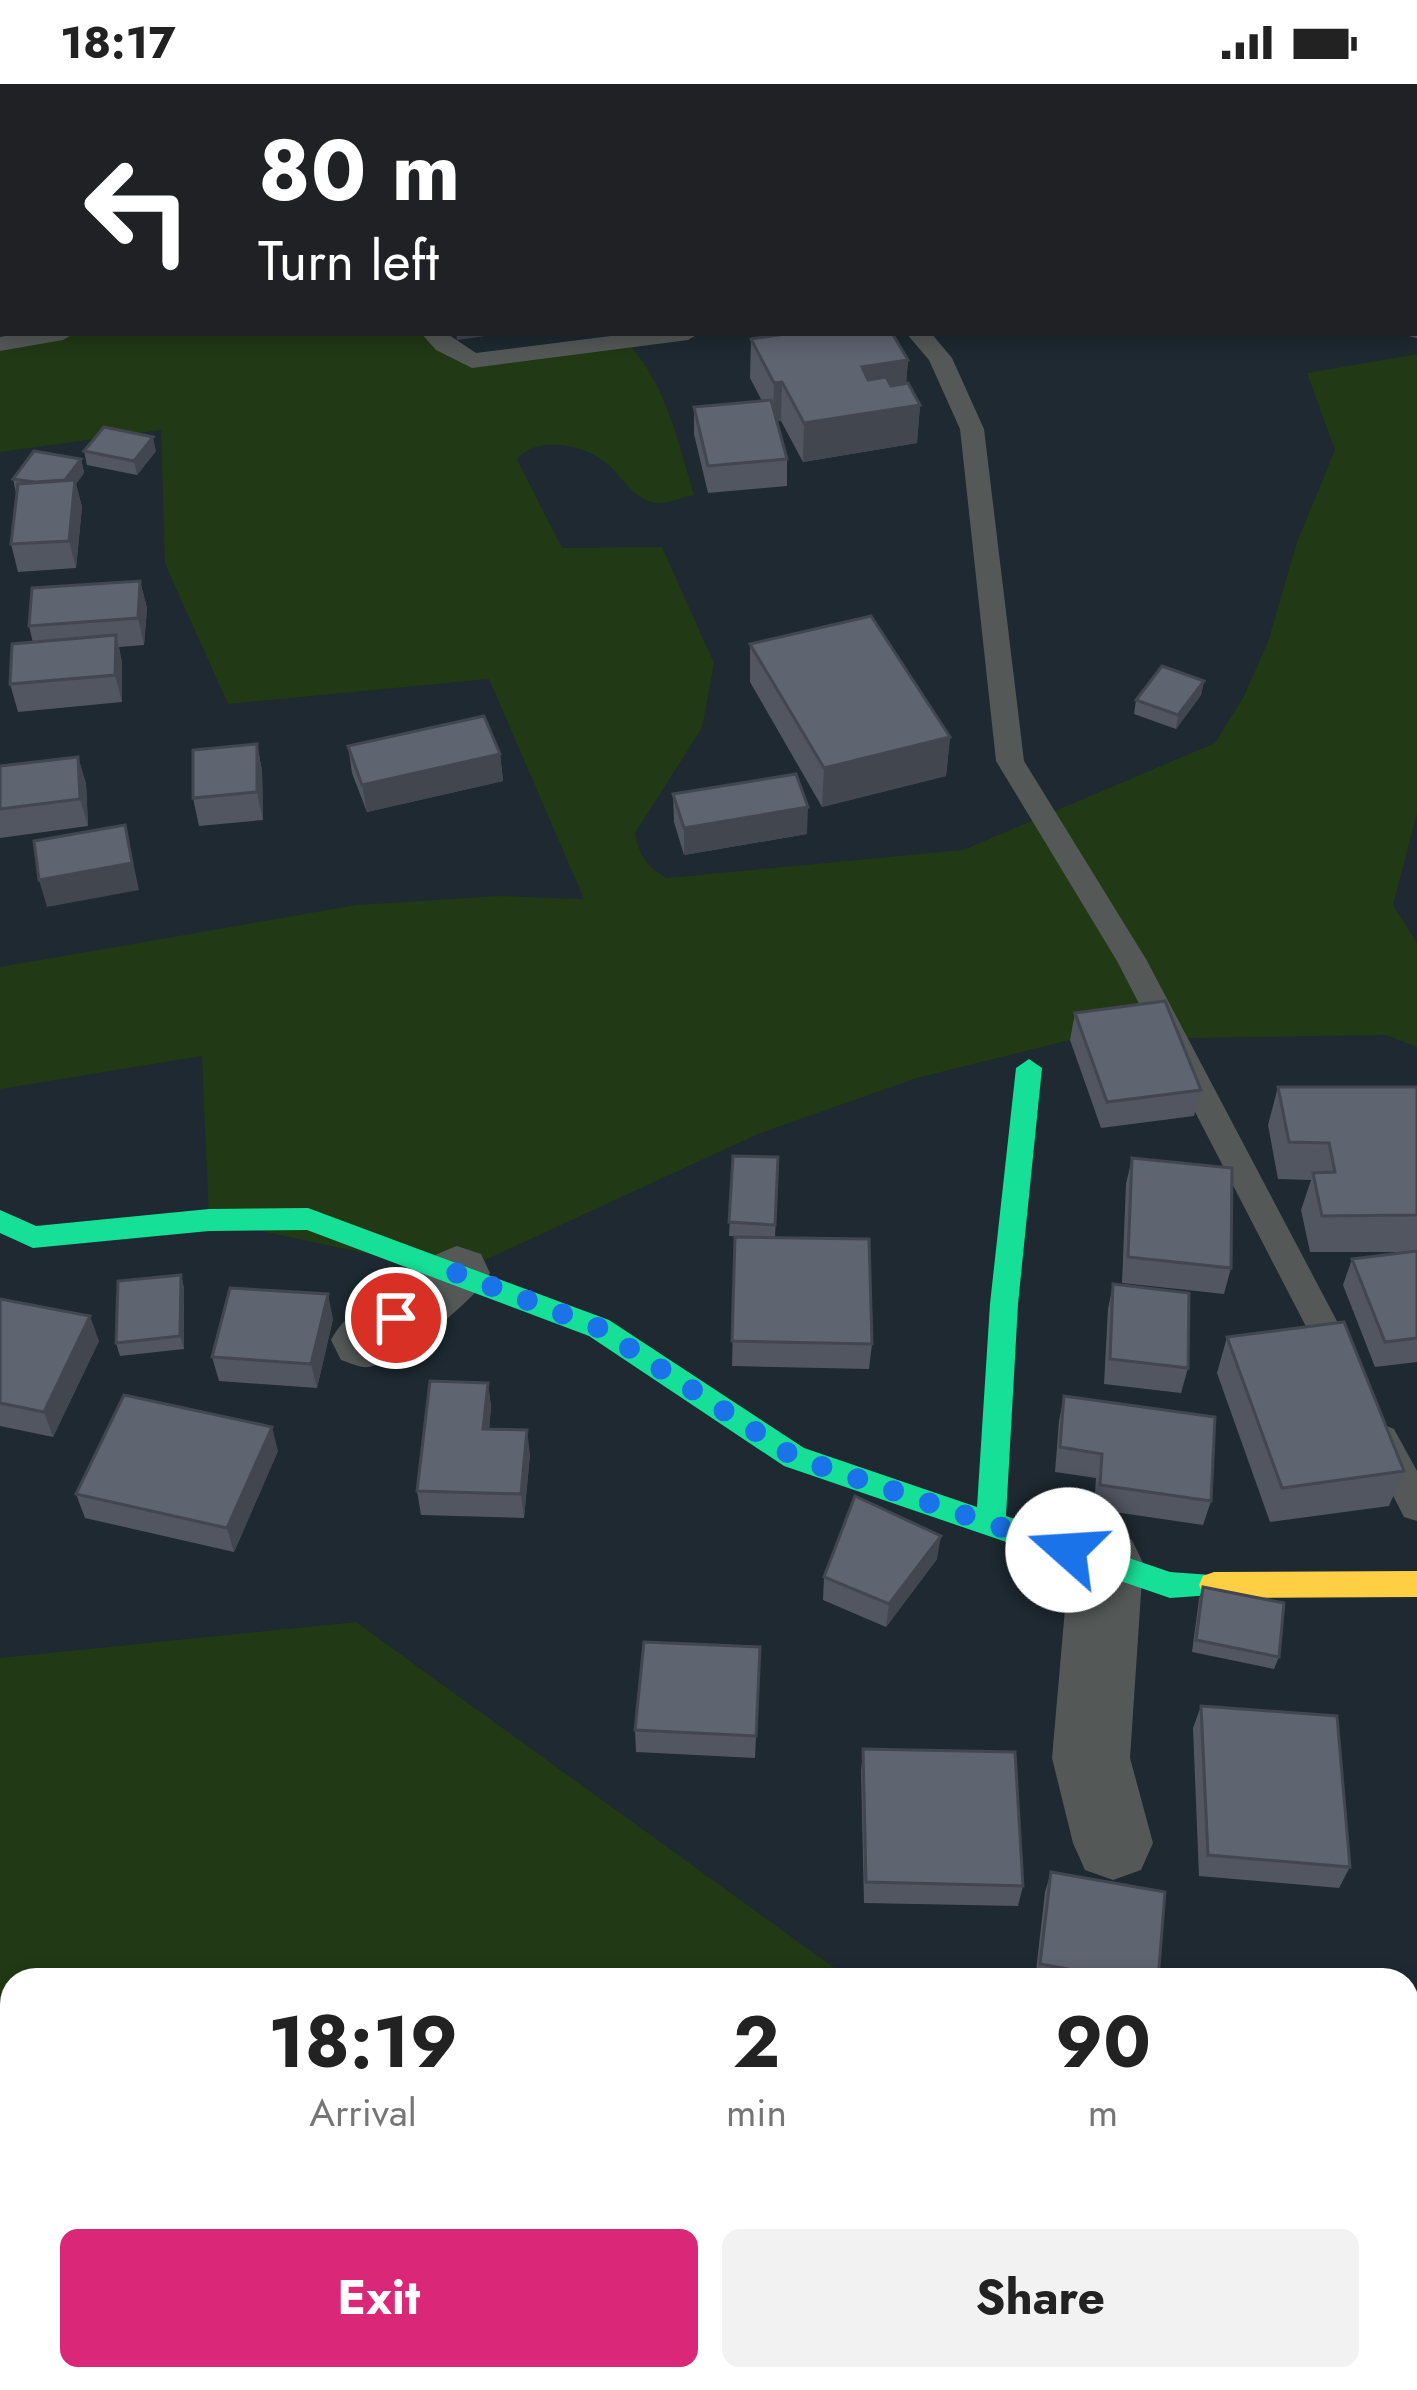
<!DOCTYPE html>
<style>
body{margin:0;font-family:Jost,sans-serif;background:#f2f2f2;color:#222;height:100vh;display:flex;flex-direction:column;font-size:45px;white-space:nowrap}
*{box-sizing:border-box;margin:0}
p{font-size:39px;color:#767676}
.icon{flex:none;width:66px;height:66px;fill:none;stroke:currentColor;stroke-width:2;stroke-linecap:round;stroke-linejoin:round}
.map{position:relative;flex:1;overflow:hidden}
.side{position:absolute;left:0px;top:1884px;width:1419px;height:423px;display:flex;flex-direction:column;background:#fff;border-radius:36px 36px 0 0;box-shadow:0 6px 18px #0003}
.side>*{flex:none}
.banner{position:absolute;left:0px;top:0px;width:1419px;height:252px;box-shadow:0 6px 18px #0003;background:#202124;color:#fff;overflow:hidden}
.pin{position:absolute;display:grid;place-items:center;width:102px;height:102px;color:#fff;margin:-51px;border:6px solid #fff;border-radius:50%;box-shadow:0 3px 12px #0007}
.me{position:absolute;width:132px;margin:-66px;rotate:289deg;stroke-linejoin:round;filter:drop-shadow(0 0 9px #0008)}
.turn{display:flex;align-items:center;gap:42px;height:252px;padding:0 60px;font-size:54px}
.turn .icon{width:156px;height:156px;stroke-width:2.5}
.turn b{display:block;font-size:84px;line-height:102px}
.eta{display:flex;justify-content:space-evenly;align-items:center;height:204px;text-align:center}
.eta b{font-size:72px;font-weight:700;line-height:84px}
.primary-button{display:flex;gap:24px;margin-top:auto;padding:24px 60px}
.primary-button a{flex:1;height:138px;border-radius:18px;background:#db2777;color:#fff;font-size:48px;font-weight:700;line-height:138px;text-align:center}
.primary-button a+a{background:#f2f2f2;color:#222}
.status{display:flex;justify-content:space-between;align-items:center;height:84px;padding:0 60px;background:#fff;direction:ltr}
.status svg{height:33px;fill:currentColor}
.map>svg:first-child{display:block}
.green{fill:#213915}
.lines{fill:none;stroke-linecap:round;stroke-linejoin:round}
.lane{fill:#545958;fill-rule:evenodd}
.street{fill:#545958;fill-rule:evenodd}
.fast{fill:#16e098;fill-rule:evenodd}
.slow{fill:#ffcf43;fill-rule:evenodd}
.jam{fill:#f24e42;fill-rule:evenodd}
.wall{fill:#525661}
.shaded-wall{fill:#42464f}
.building{fill:#5f6471;stroke:#42464f;stroke-width:3}
.route{stroke:#1a73e8;stroke-width:21;stroke-dasharray:0 37.8}
</style>
<div class="status"><b>18:17</b><svg viewBox="0 0 49 12"><path d="M0 12V9h3v3zM5 12V6h3v6zM10 12V3h3v9zM15 12V0h3v12zM26 1h20v11H26zM47 4h2v5h-2z"/></svg></div>
<div class="map">
<svg width="1417" height="2306" viewBox="0 0 1417 2306">
<rect width="100%" height="100%" fill="#1e2931"/>
<g class="green">
<path d="M63 249H433L472 277 626 258C666 297 678 359 694 411 684 413 667 420 657 419 632 416 622 391 605 378 582 360 537 352 517 375L562 464 662 463 714 579 702 644 635 749C639 772 647 783 667 794L963 766 1215 659 1244 612 1268 558 1297 458 1335 366 1307 289 1417 270V729L1393 821 1417 859V963L1386 951 1070 956 917 994 758 1050 457 1189 209 1136 202 972 0 1005V883L356 821 499 812 584 815 489 595 228 620 165 480 161 346 0 368V260Z"/>
<polygon points="356,1538 851,1896 12,1896 12,2295 1407,2295 1407,2230 1417,2233 1417,2306 0,2306 0,1574"/>
</g>
<g class="lines">
<g class="lane">
<rect x="1416" y="62" width="1" height="12"/>
<polygon points="3,127 3,141 0,142 0,128"/>
<polygon points="23,249 75,249 63,256 0,267 0,253"/>
<polygon points="421,249 446,249 476,269 634,249 700,249 688,256 472,284 436,266"/>
<polygon points="906,249 931,249 952,274 984,345 1024,677 1146,875 1358,1277 1353,1287 1341,1291 1329,1287 1117,877 996,677 960,345 929,276"/>
<polygon points="1382,1340 1394,1345 1417,1387 1417,1437 1404,1433 1364,1355 1370,1345"/>
</g>
<g class="street">
<polygon points="940,0 1002,0 938,3"/>
<polygon points="1417,226 1417,254 1400,250 1416,249"/>
<path d="M457 1162 481 1170 490 1189C477 1215 399 1278 369 1283 360 1284 350 1279 341 1276L331 1256C349 1221 419 1175 457 1162Z"/>
<polygon points="1106,1447 1132,1456 1143,1479 1130,1674 1153,1759 1141,1786 1113,1796 1085,1786 1073,1759 1052,1674 1069,1479 1080,1456"/>
</g>
<polygon class="fast" points="1029,975 1042,984 1018,1220 1006,1432 1170,1488 1225,1492 1229,1501 1225,1510 1170,1514 784,1382 589,1252 307,1146 209,1147 33,1164 0,1149 0,1126 36,1142 209,1125 308,1124 609,1236 804,1364 977,1423 990,1220 1016,984"/>
<polygon class="slow" points="1417,1487 1417,1513 1214,1514 1203,1510 1199,1501 1203,1492 1214,1488"/>
<polygon class="jam" points="0,179 3,179 0,249"/>
</g>
<g class="wall">
<polygon points="742,0 815,0 806,3 746,3"/>
<polygon points="991,0 1096,0 1099,3 991,3"/>
<polygon points="1101,0 1197,0 1199,2 1101,3"/>
<polygon points="1243,0 1320,0 1310,3 1247,3"/>
<polygon points="1368,0 1417,0 1417,49 1416,3 1374,3"/>
<polygon points="751,255 908,276 906,299 920,321 917,359 803,378 781,337 777,337 787,375 787,402 708,409 694,350 694,323 762,317 750,294"/>
<polygon points="84,367 156,367 137,391 87,381"/>
<polygon points="81,375 84,389 76,400 82,423 76,484 18,488 11,460 16,409 13,395"/>
<polygon points="140,497 147,524 144,561 119,563 122,579 122,618 18,628 10,600 33,559 29,542"/>
<polygon points="750,560 950,653 946,692 822,723 750,598"/>
<polygon points="1204,597 1201,611 1176,645 1134,630 1136,616"/>
<polygon points="257,660 262,687 263,736 199,742 193,714"/>
<polygon points="348,662 500,670 503,697 367,728 352,689"/>
<polygon points="78,673 86,700 88,742 0,754 0,682"/>
<polygon points="673,710 807,750 684,771 674,738"/>
<polygon points="1075,929 1201,1006 1194,1032 1101,1044 1070,956"/>
<polygon points="1278,1003 1417,1003 1417,1278 1375,1283 1343,1201 1352,1175 1411,1168 1310,1168 1301,1126 1311,1096 1278,1095 1268,1041"/>
<polygon points="733,1072 778,1073 775,1154 872,1260 869,1285 732,1282 735,1153 766,1154 729,1152"/>
<polygon points="1132,1074 1231,1184 1224,1210 1122,1199 1126,1100"/>
<polygon points="181,1191 184,1204 184,1265 120,1272 116,1259"/>
<polygon points="1113,1200 1188,1284 1181,1309 1104,1300 1108,1225"/>
<polygon points="0,1215 99,1257 53,1353 0,1342"/>
<polygon points="333,1235 317,1304 219,1297 212,1273"/>
<polygon points="1227,1253 1404,1387 1389,1422 1270,1438 1217,1289"/>
<polygon points="488,1299 491,1323 489,1345 530,1370 524,1434 421,1431 417,1407"/>
<polygon points="1064,1312 1211,1417 1203,1441 1094,1425 1096,1394 1055,1388 1059,1337"/>
<polygon points="278,1367 234,1468 85,1434 76,1410"/>
<polygon points="937,1475 886,1543 823,1516 824,1493"/>
<polygon points="1203,1503 1279,1573 1274,1585 1192,1568 1199,1515"/>
<polygon points="760,1563 755,1674 636,1668 635,1646"/>
<polygon points="1201,1622 1350,1783 1339,1804 1199,1792 1193,1644"/>
<polygon points="863,1665 1023,1802 1018,1822 864,1819 861,1687"/>
<polygon points="1051,1788 1158,1896 1035,1896 1045,1808"/>
<polygon points="1415,1985 1417,1985 1417,2182 1407,2180 1407,1996"/>
</g>
<g class="shaded-wall">
<polygon points="762,0 815,0 806,3 762,3"/>
<polygon points="1267,0 1320,0 1310,3 1267,3"/>
<polygon points="456,249 507,249 457,256"/>
<polygon points="908,276 905,314 859,322 862,283"/>
<polygon points="782,298 781,337 773,338 774,299"/>
<polygon points="920,321 917,359 803,378 804,339"/>
<polygon points="153,353 156,367 137,391 134,377"/>
<polygon points="81,375 84,389 76,400 82,423 76,484 69,457 61,402"/>
<polygon points="140,497 147,524 144,561 138,534"/>
<polygon points="116,551 122,579 122,618 115,591"/>
<polygon points="1204,597 1201,611 1176,645 1178,631"/>
<polygon points="950,653 946,692 822,723 824,684"/>
<polygon points="257,660 262,687 263,736 257,708"/>
<polygon points="500,670 503,697 367,728 362,701"/>
<polygon points="78,673 86,700 88,742 80,715"/>
<polygon points="808,723 807,750 684,771 684,744"/>
<polygon points="125,741 139,806 47,823 39,796"/>
<polygon points="181,1191 184,1204 184,1265 180,1252"/>
<polygon points="328,1210 333,1235 317,1304 311,1280"/>
<polygon points="90,1232 99,1257 53,1353 44,1328"/>
<polygon points="488,1299 491,1323 487,1369 483,1345"/>
<polygon points="272,1343 278,1367 234,1468 227,1444"/>
<polygon points="527,1346 530,1370 524,1434 521,1410"/>
<polygon points="941,1452 937,1475 886,1543 889,1520"/>
</g>
<g class="building">
<polygon points="674,0 734,0 737,3 676,3"/>
<polygon points="1006,0 1096,0 1099,3 1009,3"/>
<polygon points="1128,0 1197,0 1199,2 1131,3"/>
<polygon points="792,249 892,249 908,276 862,283 868,296 886,293 891,302 908,299 920,321 804,339 782,298 774,299 751,255"/>
<polygon points="771,316 787,375 708,382 694,323"/>
<polygon points="104,343 153,353 134,377 84,367"/>
<polygon points="34,367 81,375 65,396 35,398 13,395"/>
<polygon points="75,396 69,457 11,460 18,400"/>
<polygon points="140,497 138,534 29,542 32,504"/>
<polygon points="871,532 950,653 824,684 750,560"/>
<polygon points="116,551 115,591 10,600 12,560"/>
<polygon points="1162,582 1204,597 1178,631 1136,616"/>
<polygon points="484,632 500,670 362,701 348,662"/>
<polygon points="257,660 257,708 193,714 193,666"/>
<polygon points="78,673 80,715 0,725 0,682"/>
<polygon points="796,690 808,723 684,744 673,710"/>
<polygon points="125,741 132,779 39,796 34,757"/>
<polygon points="1165,917 1201,1006 1107,1018 1075,929"/>
<polygon points="1278,1003 1417,1003 1417,1131 1322,1132 1313,1089 1335,1088 1329,1059 1289,1058"/>
<polygon points="733,1072 778,1073 775,1141 729,1138"/>
<polygon points="1132,1074 1232,1084 1231,1184 1128,1173"/>
<polygon points="735,1153 869,1155 872,1260 732,1257"/>
<polygon points="1417,1167 1417,1254 1385,1258 1352,1175"/>
<polygon points="181,1191 180,1252 116,1259 118,1197"/>
<polygon points="1113,1200 1189,1209 1188,1284 1110,1275"/>
<polygon points="230,1204 328,1210 311,1280 212,1273"/>
<polygon points="0,1215 90,1232 44,1328 0,1319"/>
<polygon points="1344,1238 1404,1387 1282,1404 1227,1253"/>
<polygon points="430,1297 488,1299 483,1345 527,1346 521,1410 417,1407"/>
<polygon points="124,1311 272,1343 227,1444 76,1410"/>
<polygon points="1064,1312 1215,1333 1211,1417 1100,1401 1102,1370 1060,1363"/>
<polygon points="855,1412 941,1452 889,1520 824,1493"/>
<polygon points="1203,1503 1284,1519 1279,1573 1196,1556"/>
<polygon points="644,1558 760,1563 756,1652 635,1646"/>
<polygon points="1201,1622 1337,1632 1350,1783 1208,1771"/>
<polygon points="863,1665 1015,1668 1023,1802 866,1798"/>
<polygon points="1051,1788 1165,1808 1158,1896 1128,1896 1040,1880"/>
<polygon points="1415,1985 1417,1985 1417,2073"/>
</g>
<g class="lines">
<polyline class="route" points="396,1234 457,1189 599,1244 794,1373 1068,1466"/>
</g>
</svg>
<div class="pin" style="left:396px;top:1234px;background:#d93025"><svg class="icon" aria-label="arrive" viewBox="0 0 24 24"><path d="M6 21V4h12l-3 4 3 4H6"/></svg></div>
<svg class="me" style="left:1068px;top:1466px" viewBox="-20 -20 40 40"><circle r="19" fill="#fff"/><path d="M0-13L10 11 0 6-10 11z" fill="#1a73e8"/></svg>
<div class="banner">
<div class="turn"><svg class="icon" aria-label="left" viewBox="0 0 24 24"><path d="M17 20v-9H6M10 6l-5 5 5 5"/></svg><div><b>80 m</b>Turn left</div></div>
</div>
<section class="side">
<div class="eta">
<div><b>18:19</b><p>Arrival</p></div>
<div><b>2</b><p>min</p></div>
<div><b>90</b><p>m</p></div>
</div>
<div class="primary-button"><a>Exit</a><a>Share</a></div>
</section>
</div>
